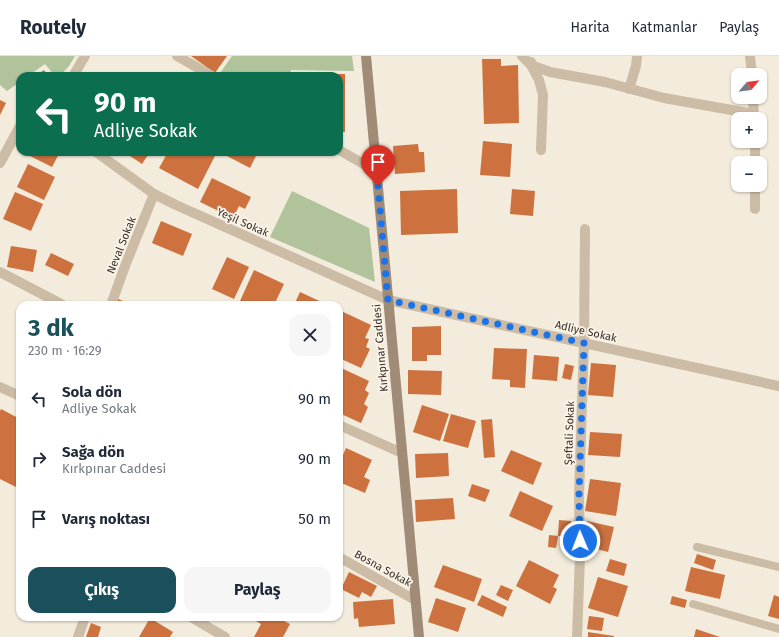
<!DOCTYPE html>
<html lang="tr">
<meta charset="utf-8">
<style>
body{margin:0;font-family:"Fira Sans",sans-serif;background:#f6f6f7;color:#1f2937;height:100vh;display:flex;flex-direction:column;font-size:15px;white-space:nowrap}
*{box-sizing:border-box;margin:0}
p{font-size:13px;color:#747a83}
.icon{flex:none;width:22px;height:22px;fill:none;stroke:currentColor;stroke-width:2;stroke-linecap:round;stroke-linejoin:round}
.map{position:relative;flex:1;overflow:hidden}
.panel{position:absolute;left:16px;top:245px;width:327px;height:320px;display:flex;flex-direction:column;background:#fff;border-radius:12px;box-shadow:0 1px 3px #0004}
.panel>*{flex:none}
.top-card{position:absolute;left:16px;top:16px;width:327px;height:84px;border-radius:12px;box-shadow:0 1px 3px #0004;background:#0b6e4f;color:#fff;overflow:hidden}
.needle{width:26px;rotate:61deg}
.buttons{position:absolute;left:731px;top:12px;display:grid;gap:8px}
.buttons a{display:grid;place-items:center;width:36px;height:36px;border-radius:8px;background:#fff;box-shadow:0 1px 3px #0004;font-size:20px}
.pin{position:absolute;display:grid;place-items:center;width:34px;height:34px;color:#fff;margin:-41px -17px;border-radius:50% 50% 50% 0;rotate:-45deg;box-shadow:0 0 4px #0007}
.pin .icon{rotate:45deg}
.me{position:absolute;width:44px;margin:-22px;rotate:359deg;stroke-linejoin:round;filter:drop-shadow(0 0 3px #0008)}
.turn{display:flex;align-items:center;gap:14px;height:84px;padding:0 12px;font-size:18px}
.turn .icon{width:52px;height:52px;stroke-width:2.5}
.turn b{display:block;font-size:28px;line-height:34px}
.round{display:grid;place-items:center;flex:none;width:42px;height:42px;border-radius:12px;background:#f6f6f7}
.summary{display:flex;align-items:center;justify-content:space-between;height:68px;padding:0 12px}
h1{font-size:24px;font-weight:700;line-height:30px;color:#1a505c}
.cta{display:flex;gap:8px;margin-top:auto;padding:8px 12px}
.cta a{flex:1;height:46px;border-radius:12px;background:#1a505c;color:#fff;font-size:16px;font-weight:700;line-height:46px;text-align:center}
.cta a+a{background:#f6f6f7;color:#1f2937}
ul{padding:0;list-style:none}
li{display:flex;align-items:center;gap:12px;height:60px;padding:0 12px}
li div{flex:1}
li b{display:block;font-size:15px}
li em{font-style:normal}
header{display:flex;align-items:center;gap:24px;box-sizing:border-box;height:56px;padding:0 20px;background:#fff;border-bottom:1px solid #e0e1e3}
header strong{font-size:19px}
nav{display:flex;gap:22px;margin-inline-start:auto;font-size:14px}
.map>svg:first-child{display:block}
.green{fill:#b1c39a}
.building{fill:#cd723f}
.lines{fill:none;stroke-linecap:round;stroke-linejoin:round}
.lane{stroke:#ccbca6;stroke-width:8}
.street{stroke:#ccbca6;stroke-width:10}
.secondary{stroke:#a08b77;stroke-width:10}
.route{stroke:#1a73e8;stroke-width:7;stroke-dasharray:0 12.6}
.labels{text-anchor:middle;stroke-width:3.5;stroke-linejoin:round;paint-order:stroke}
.street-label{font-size:11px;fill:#382e27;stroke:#fbf4e8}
</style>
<header>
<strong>Routely</strong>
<nav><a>Harita</a><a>Katmanlar</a><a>Paylaş</a></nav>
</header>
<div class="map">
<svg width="779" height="581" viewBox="0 0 779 581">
<rect width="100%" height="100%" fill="#f3ebdb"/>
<g class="green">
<polygon points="0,0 75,0 69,10 60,20 55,20 45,8 28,20 20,20 20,26 7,35 0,29"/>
<polygon points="232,0 352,0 354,15 291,14 290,20 225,20 220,17"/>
<polygon points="292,135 369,172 375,226 270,181"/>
</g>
<g class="building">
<polygon points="191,0 227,0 215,17"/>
<polygon points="482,3 501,3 501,10 518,9 519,67 484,68"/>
<polygon points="44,14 48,20 35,20"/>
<polygon points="300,18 345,18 345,76 339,76 339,20 300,20"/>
<polygon points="0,44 6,47 0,59"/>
<polygon points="483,85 512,88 510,121 480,119"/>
<polygon points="418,88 419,96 424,96 425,116 395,118 393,90"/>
<polygon points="32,96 60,96 52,111 30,100"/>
<polygon points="124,96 150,96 142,108"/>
<polygon points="168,96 211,96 216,98 198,133 159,112"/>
<polygon points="226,96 258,96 250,112 225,99"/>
<polygon points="28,108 55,121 44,144 17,131"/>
<polygon points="212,122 251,141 245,153 239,150 233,162 200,146"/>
<polygon points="457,133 458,177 401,179 400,135"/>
<polygon points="512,133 535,135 533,160 510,158"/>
<polygon points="15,136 43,148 31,175 3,163"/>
<polygon points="161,165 192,178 183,200 152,187"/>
<polygon points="11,190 37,194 33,216 7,211"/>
<polygon points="51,197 74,208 68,220 45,209"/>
<polygon points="227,201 249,211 234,243 212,233"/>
<polygon points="254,214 284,228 274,249 249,249 240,245"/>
<polygon points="300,236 328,249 294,249"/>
<polygon points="118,243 133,249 116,249"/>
<polygon points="339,254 371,269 365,282 369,283 366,291 370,293 361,312 339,302"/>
<polygon points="441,270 441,299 427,299 427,305 412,305 412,271"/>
<polygon points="494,292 527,293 525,332 510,331 510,324 492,323"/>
<polygon points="534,299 559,301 557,325 532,323"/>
<polygon points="591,307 616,309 613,341 588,339"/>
<polygon points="565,308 574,310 571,324 562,322"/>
<polygon points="339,311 369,325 365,334 369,337 364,348 368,351 361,367 339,357"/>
<polygon points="408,314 442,315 441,339 408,338"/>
<polygon points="422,349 449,358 440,385 413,376"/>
<polygon points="1,353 20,363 20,433 0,423 0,355"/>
<polygon points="451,358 476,365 468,392 443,385"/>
<polygon points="492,363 495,401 484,402 481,364"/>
<polygon points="590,376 622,378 620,401 588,399"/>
<polygon points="346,392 372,404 364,421 370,424 365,437 339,426 339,408"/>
<polygon points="511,394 542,407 533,429 501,415"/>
<polygon points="448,397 449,420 416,422 415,398"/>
<polygon points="590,423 621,427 616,460 585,455"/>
<polygon points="472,428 490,434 485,446 468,440"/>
<polygon points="520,435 553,450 542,475 509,460"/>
<polygon points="453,442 455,463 416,466 415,444"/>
<polygon points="559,464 571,465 570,480 558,480"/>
<polygon points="587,465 614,471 608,496 581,489"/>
<polygon points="549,479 558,480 556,492 548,491"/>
<polygon points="697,498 716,504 713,514 694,507"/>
<polygon points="610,503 627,508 624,520 606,515"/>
<polygon points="529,504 559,519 553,531 557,533 550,548 516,530"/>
<polygon points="443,509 482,523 474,546 434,531"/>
<polygon points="691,511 725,519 720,543 685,535"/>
<polygon points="349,516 377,530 371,541 362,536 359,542 341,533"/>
<polygon points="598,521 628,530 618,561 588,552"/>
<polygon points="501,529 513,534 508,545 496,539"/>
<polygon points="482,539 507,551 503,561 477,549"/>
<polygon points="774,539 779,541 779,563 768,560"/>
<polygon points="672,540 687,544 685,552 670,548"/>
<polygon points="436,542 466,552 458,576 428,566"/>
<polygon points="393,543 395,568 359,571 358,562 354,563 353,546"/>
<polygon points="589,560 604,562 602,575 587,573"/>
<polygon points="259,561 284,561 282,564 290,568 283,581 254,581 261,568 256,565"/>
<polygon points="150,562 173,576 170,581 139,581"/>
<polygon points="91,567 101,571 98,581 86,581"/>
<polygon points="696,573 720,581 694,581"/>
<polygon points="588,576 614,580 614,581 588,581"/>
</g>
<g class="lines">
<g class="lane">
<polyline points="697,491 779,511"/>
<polyline points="693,548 779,573"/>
</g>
<g class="street">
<polyline points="177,0 212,20"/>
<polyline points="522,0 531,9 550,16 605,26 664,42 754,58"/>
<polyline points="750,0 752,19"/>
<polyline points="531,6 531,9 539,24 543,39 541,94"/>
<polyline points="73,20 85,0"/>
<polyline points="629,33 636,10 637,0"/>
<polyline points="753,41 754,63"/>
<polyline points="755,85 755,107"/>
<polyline points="339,94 376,115"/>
<polyline points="96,96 154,138 176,149 388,244 779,330"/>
<polyline points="0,107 20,70"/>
<polyline points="755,129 755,153"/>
<polyline points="0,216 63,249"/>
<polyline points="111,249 125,210 154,138"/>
<polyline points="0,331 20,340"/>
<polyline points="339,369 402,397"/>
<polyline points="339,501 415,544"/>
<polyline points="191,561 225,581"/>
<polyline points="78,581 85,561"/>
<polyline points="577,581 580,501 579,439 584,287 585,173"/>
</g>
<polyline class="secondary" points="366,0 419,581"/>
</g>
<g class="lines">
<polyline class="route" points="378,130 388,244 584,287 579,439 580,485"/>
</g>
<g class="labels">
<g class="street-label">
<text transform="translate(243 166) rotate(24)" y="4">Yeşil Sokak</text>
<text transform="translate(121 189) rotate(-68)" y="4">Neval Sokak</text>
<text transform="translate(586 275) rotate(13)" y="4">Adliye Sokak</text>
<text transform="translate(380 292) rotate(-95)" y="4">Kırkpınar Caddesi</text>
<text transform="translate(569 377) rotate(-88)" y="4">Şeftali Sokak</text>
<text transform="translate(383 512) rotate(29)" y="4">Bosna Sokak</text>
</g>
</g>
</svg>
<div class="buttons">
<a><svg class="needle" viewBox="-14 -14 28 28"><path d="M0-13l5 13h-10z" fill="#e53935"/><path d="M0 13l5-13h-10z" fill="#747a83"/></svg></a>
<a>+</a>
<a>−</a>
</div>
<div class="pin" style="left:378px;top:130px;background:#d93025"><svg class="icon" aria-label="arrive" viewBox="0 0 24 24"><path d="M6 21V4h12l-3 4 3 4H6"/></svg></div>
<svg class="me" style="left:580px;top:485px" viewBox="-20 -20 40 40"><circle r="17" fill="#1a73e8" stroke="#fff" stroke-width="3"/><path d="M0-11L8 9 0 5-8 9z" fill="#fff"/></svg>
<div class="top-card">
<div class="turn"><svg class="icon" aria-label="left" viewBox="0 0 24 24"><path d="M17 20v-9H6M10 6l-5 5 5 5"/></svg><div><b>90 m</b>Adliye Sokak</div></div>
</div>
<section class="panel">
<div class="summary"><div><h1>3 dk</h1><p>230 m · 16:29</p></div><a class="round"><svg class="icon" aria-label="close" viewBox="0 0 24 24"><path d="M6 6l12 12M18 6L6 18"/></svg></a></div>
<ul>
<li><svg class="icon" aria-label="left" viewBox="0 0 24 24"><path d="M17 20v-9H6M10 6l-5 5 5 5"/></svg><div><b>Sola dön</b><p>Adliye Sokak</p></div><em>90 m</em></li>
<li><svg class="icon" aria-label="right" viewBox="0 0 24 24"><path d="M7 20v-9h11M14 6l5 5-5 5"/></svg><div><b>Sağa dön</b><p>Kırkpınar Caddesi</p></div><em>90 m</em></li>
<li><svg class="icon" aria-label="arrive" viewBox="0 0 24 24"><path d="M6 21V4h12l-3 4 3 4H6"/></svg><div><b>Varış noktası</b></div><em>50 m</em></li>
</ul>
<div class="cta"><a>Çıkış</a><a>Paylaş</a></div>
</section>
</div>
